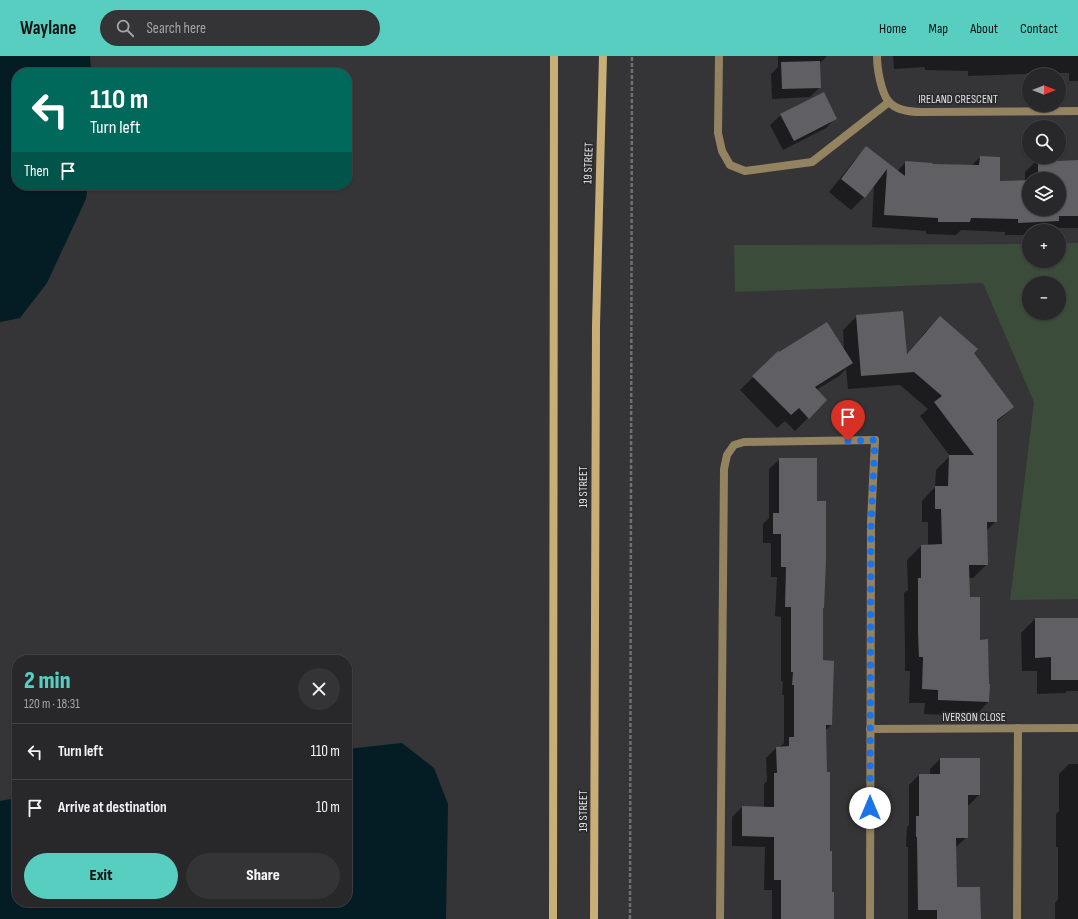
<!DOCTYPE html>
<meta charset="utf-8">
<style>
body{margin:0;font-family:"Sofia Sans Condensed",sans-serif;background:#343335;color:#f1f3f6;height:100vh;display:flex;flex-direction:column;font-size:15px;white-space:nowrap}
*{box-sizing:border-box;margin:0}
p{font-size:13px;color:#a5a5a8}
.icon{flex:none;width:22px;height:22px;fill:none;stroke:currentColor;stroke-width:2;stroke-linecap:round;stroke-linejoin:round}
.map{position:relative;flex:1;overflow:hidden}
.panel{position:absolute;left:12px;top:599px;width:340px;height:252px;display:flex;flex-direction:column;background:#282729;border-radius:16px;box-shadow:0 1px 3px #0004,0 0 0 1px #444446}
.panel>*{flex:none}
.top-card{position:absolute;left:12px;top:12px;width:340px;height:122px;border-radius:16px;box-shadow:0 1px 3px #0004,0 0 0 1px #444446;background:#00695c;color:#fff;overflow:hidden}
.needle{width:26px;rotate:90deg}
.tools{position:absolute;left:1022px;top:12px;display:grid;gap:8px}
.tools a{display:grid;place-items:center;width:44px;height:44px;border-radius:50%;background:#282729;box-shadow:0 1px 3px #0004,0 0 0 1px #444446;font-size:20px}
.pin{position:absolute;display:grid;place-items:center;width:34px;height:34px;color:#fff;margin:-41px -17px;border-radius:50% 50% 50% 0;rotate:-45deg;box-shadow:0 0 4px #0007}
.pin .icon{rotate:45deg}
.me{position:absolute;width:44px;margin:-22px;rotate:0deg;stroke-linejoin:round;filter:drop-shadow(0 0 3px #0008)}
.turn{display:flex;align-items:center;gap:14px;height:84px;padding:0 12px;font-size:18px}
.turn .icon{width:52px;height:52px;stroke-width:2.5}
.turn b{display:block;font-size:28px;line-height:34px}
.then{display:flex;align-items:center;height:38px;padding:0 12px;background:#0003;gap:8px;font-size:15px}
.round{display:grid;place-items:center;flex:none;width:42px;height:42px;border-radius:21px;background:#343335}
.summary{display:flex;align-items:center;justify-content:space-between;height:68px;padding:0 12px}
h1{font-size:24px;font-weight:800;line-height:30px;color:#58cec0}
.cta{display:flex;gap:8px;margin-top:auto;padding:8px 12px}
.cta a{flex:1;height:46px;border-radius:24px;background:#58cec0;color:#111;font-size:16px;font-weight:800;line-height:46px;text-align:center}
.cta a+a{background:#343335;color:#f1f3f6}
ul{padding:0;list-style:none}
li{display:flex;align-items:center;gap:12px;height:56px;padding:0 12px;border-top:1px solid #444446}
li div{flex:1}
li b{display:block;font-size:15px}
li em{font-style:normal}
header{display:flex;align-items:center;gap:24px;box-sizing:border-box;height:56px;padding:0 20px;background:#58cec0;color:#111}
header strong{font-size:19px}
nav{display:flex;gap:22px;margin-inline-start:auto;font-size:14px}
.search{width:280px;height:36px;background:#343335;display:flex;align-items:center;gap:10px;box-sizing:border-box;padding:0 14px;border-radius:22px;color:#a5a5a8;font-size:15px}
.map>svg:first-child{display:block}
.green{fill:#3b4c3a;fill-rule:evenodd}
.water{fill:#041d25}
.shadow{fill:#0007;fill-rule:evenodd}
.building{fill:#605f63}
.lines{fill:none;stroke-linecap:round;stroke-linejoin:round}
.path{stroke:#706f72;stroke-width:2.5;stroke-dasharray:4 2;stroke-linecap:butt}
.service{stroke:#948360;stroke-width:8}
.minor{stroke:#948360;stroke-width:8}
.secondary{stroke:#caae77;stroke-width:8}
.route{stroke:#1a73e8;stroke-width:7;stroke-dasharray:0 12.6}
.labels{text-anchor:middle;stroke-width:3.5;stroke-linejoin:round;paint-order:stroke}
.street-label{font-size:12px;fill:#e2e1e4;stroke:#2b2a2d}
</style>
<header>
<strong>Waylane</strong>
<div class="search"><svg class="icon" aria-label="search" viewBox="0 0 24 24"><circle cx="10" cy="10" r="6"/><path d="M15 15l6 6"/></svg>Search here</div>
<nav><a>Home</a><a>Map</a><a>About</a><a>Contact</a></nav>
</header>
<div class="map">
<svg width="1078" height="863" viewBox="0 0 1078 863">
<rect width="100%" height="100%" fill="#353437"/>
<path class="green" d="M1059 187H1078V543L1010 544 1034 346 983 227 735 236 734 189 1029 188V205H1059ZM1029 227H1059V257H1029Z"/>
<g class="water">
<polygon points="0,0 90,0 91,17 17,17 17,129 88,129 86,143 47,227 20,262 0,266"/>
<polygon points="402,687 434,712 448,748 446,863 0,863 0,745 17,742 17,846 347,846 347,693"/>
</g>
<g class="shadow">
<polygon points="778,0 827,0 821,6 819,6 820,31 810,41 772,43 771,18 778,11"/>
<polygon points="893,0 1078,0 1078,25 1069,25 1069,17 1027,17 1026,18 968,20 968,15 925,14 925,11 894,13"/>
<polygon points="781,59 836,62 826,72 783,94 770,69"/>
<path d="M866 92 897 115 906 106 931 109 971 110 980 101 999 126 1025 125V116L1038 103 1057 106 1078 105V172H1051L1048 175H1029V179H1005V176L961 174 956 179 926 178V175L872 171 874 128 864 141 851 154 829 136 854 105ZM1029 123H1059V153H1029Z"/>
<polygon points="857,260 906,299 926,275 940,262 973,297 1013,351 996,367 996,465 986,475 987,508 973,522 969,522 969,542 979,585 988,629 989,629 988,646 975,660 924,658 925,647 909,647 910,615 905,615 905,592 904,537 908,534 907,504 921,490 928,490 928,466 922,466 922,445 935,431 936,414 950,400 920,360 928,353 900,329 848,333 846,313 839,320 816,334 826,344 795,375 785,365 777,372 740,334 778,296 844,294 843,274"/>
<polygon points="780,403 816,446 822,553 822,605 831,669 825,675 833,863 772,863 772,834 764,834 765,791 732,790 732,761 742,751 764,752 764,728 767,725 766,702 776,692 779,692 784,687 784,639 782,639 783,626 781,625 781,561 775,560 777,521 771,521 771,487 763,487 763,468 769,462 769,413"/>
<polygon points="1035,563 1078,563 1078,635 1067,635 1065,637 1037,638 1037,615 1022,615 1021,577"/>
<polygon points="940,703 979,739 969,749 967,749 967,781 956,791 956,832 980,863 908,863 908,791 906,791 907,771 909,769 909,729 919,719 930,719 930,713"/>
<polygon points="1069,708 1078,708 1078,863 1055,863 1055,847 1058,843 1058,791 1056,791 1056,758 1059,755 1059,718"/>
</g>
<g class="building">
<polygon points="820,5 821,32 782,33 781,6"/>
<polygon points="824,36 837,63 794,85 780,58"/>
<polygon points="866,90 905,120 905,105 933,107 932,108 979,109 980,100 1000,101 1000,125 1029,124 1029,153 1059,153 1059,123 1038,123 1038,102 1058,102 1058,105 1078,104 1078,160 1059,160 1059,165 1018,167 1018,163 971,162 970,166 938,166 938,162 884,159 887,113 865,142 841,123"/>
<polygon points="903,255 907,298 940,260 978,293 974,297 1014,351 997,364 997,466 987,466 988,509 969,509 970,541 980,541 980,584 988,583 989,628 990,628 989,646 938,644 938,634 922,633 923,601 919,601 918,578 918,522 921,522 921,489 942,488 941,453 935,453 935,430 948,430 949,399 974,399 934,346 942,340 914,316 861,320 856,259"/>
<polygon points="827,266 853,307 815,331 827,344 809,363 799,352 791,359 752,320 778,295 779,296"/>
<polygon points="779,402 817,402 817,445 826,445 826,505 824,552 823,552 823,604 834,605 832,669 826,669 827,716 830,716 830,795 832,795 832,836 834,836 834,863 781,863 781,824 774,824 774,781 742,780 742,750 774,751 774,717 777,717 776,691 789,690 789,681 794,681 794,629 792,629 793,616 791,616 791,551 785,551 786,511 781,511 781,478 773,478 773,457 779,457"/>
<polygon points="1035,562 1078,562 1078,624 1051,624 1051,601 1035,602"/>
<polygon points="940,702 980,702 980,739 968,739 968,782 956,782 957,831 980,831 981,863 937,863 937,854 918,854 917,781 916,781 916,760 919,760 919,718 940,718"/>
</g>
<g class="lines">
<polyline class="path" points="630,863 632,0"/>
<g class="service">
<polyline points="719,0 718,77 722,95 730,109 745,115 812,106 889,46"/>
<polyline points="720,863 724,413 727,399 734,389 744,386 875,384"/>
<polyline points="1017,863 1018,672"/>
</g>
<g class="minor">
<path d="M877 0C877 12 881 37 889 46 897 55 911 56 922 56L1078 55"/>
<polyline points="870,673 1078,672"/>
<polyline points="870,863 871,467 875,384"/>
</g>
<g class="secondary">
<polyline points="553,863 554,0"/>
<polyline points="594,863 596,270 603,0"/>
</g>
</g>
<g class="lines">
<polyline class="route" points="848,385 875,384 871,467 870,752"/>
</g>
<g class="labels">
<g class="street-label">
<text x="958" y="47">IRELAND CRESCENT</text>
<text transform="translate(588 107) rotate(-88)" y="4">19 STREET</text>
<text transform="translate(583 431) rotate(-90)" y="4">19 STREET</text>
<text x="974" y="665">IVERSON CLOSE</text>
<text transform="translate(583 755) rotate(-90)" y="4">19 STREET</text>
</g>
</g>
</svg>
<div class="tools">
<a><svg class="needle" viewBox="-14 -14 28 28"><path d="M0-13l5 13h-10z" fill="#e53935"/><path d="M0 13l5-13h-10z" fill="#a5a5a8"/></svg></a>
<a><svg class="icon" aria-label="search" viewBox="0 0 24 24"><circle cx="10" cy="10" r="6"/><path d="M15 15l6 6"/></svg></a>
<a><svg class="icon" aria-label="layers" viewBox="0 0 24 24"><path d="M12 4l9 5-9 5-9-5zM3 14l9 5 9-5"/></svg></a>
<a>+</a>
<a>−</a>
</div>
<div class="pin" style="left:848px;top:385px;background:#d93025"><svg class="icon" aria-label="arrive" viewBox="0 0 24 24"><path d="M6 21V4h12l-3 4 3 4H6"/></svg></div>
<svg class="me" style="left:870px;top:752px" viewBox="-20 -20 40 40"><circle r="19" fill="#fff"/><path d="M0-13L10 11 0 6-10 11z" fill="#1a73e8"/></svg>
<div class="top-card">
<div class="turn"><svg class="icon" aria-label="left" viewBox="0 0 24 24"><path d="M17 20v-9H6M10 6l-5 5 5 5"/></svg><div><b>110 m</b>Turn left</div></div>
<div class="then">Then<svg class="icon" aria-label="arrive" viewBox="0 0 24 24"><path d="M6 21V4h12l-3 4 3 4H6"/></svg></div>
</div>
<section class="panel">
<div class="summary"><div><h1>2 min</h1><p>120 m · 18:31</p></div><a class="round"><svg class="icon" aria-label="close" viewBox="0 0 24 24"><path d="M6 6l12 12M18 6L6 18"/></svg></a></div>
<ul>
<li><svg class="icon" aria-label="left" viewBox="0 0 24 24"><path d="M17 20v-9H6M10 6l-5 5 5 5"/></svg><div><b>Turn left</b></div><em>110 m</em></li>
<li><svg class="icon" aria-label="arrive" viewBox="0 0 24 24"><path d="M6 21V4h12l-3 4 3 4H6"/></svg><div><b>Arrive at destination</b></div><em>10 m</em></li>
</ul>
<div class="cta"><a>Exit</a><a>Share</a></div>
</section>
</div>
